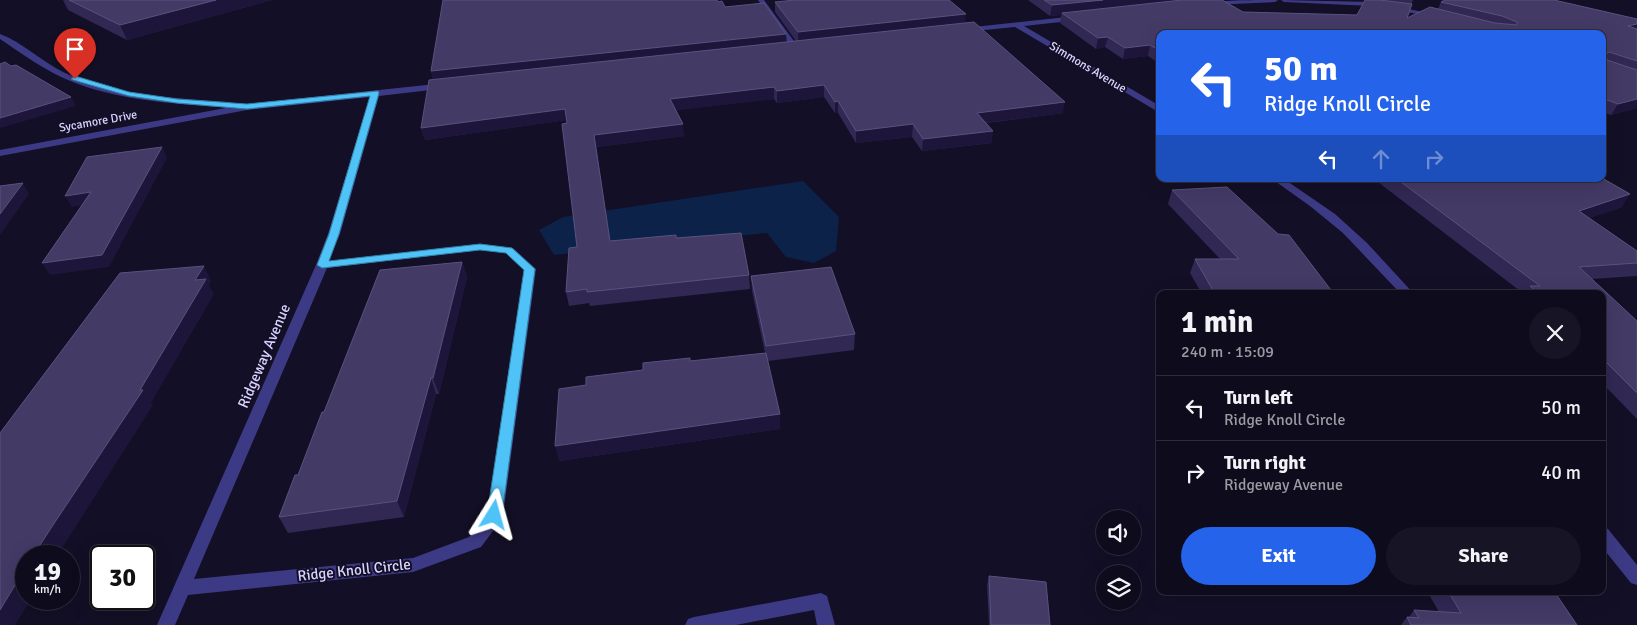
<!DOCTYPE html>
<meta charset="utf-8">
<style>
body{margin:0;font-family:Signika,sans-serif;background:#171425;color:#f1f3f6;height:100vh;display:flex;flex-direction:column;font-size:19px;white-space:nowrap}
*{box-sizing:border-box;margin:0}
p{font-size:16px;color:#9b9ba3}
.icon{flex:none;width:28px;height:28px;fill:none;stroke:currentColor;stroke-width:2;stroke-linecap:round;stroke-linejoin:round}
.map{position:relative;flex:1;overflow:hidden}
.side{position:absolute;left:1156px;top:290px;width:450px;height:305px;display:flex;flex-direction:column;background:#0e0b1c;border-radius:10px;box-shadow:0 5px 20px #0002,0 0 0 1px #2e2b3b}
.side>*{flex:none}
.top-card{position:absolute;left:1156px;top:30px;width:450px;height:152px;border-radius:10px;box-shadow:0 5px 20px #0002,0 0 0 1px #2e2b3b;background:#2563eb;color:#fff;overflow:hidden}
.controls{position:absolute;left:1096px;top:510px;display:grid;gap:10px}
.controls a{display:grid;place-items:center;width:45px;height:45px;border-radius:50%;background:#0e0b1c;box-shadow:0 5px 20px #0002,0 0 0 1px #2e2b3b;font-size:25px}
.speed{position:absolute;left:15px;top:545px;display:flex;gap:10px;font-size:25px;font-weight:700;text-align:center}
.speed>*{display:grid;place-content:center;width:65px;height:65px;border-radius:50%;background:#0e0b1c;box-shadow:0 5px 20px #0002,0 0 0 1px #2e2b3b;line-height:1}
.speed small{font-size:12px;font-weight:400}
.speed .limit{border:2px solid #111;border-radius:8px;background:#fff;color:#111}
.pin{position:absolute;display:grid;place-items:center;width:42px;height:42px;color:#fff;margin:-51px -21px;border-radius:50% 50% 50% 0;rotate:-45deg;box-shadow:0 0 5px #0007}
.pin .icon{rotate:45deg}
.me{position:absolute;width:55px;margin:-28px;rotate:8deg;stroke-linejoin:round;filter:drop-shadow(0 0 4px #0008)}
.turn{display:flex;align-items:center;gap:18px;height:105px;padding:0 25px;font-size:22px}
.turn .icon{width:65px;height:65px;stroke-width:2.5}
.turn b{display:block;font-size:35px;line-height:42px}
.lanes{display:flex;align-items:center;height:48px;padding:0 25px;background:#0003;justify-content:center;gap:25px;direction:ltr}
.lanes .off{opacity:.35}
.round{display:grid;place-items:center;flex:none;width:52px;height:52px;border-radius:26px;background:#171425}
.head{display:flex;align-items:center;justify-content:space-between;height:85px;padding:0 25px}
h1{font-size:30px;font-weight:800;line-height:38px}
.cta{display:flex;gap:10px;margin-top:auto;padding:10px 25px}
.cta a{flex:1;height:58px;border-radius:30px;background:#2563eb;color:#fff;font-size:20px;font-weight:800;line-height:58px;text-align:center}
.cta a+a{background:#171425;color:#f1f3f6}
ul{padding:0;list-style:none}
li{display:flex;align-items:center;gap:15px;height:65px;padding:0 25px;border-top:1px solid #2e2b3b}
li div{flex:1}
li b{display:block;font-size:19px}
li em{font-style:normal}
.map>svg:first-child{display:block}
.water{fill:#0c2248}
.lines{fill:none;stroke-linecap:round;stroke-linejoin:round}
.minor{fill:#3d3a85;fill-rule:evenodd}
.wall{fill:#312854}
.shaded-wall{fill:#1d163a}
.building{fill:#433a66;stroke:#5a527e}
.route{fill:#4fc3f7;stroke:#337fa1}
.labels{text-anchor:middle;stroke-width:4;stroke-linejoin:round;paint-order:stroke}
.far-street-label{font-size:12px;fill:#d9d4ff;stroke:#130f26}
.street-label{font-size:15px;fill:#d9d4ff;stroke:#130f26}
</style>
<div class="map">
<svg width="1637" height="625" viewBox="0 0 1637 625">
<rect width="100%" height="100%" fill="#130f26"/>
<polygon class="water" points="803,181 839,217 836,251 814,263 786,257 767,233 554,255 539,230 563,217"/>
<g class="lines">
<g class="minor">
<polygon points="758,0 764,0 799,48 798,50 792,50"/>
<path d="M1278 0 1275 2 1210 5 1207 3C1216 0 1264 0 1278 0Z"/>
<polygon points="1281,0 1372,2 1439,15 1435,17 1372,6 1284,2"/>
<polygon points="1076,16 1079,16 1079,20 1024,26 1160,106 1160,113 1015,27 964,32 960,30 964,28"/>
<path d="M0 34C22 42 41 61 63 72 114 96 174 98 229 102L233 105 229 108C172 103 108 101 55 74 36 64 18 51 0 39Z"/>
<path d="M445 83 449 86 448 88 379 96 340 234 329 261 480 244 513 248 536 269 503 515 501 520 481 547 413 572 188 595 175 625H157L316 265 328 234 370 97 247 110 0 156V150L247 104ZM480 250 506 253 524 270 487 513 469 537 413 558 194 579 327 268Z"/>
<polygon points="1272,179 1284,179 1335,214 1367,243 1414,294 1401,294 1343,233 1310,206"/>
<polygon points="1602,527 1608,529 1637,565 1637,585 1631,583 1602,547"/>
<polygon points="821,593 827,596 835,625 817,625 814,610 736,625 685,625 688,619 694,617"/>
</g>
</g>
<g class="wall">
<polygon points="63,0 272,0 127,40 68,10"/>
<polygon points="1028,0 1222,0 1243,12 1357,15 1365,0 1413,0 1407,18 1438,9 1441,2 1637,19 1637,108 1611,115 1602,112 1602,34 1160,34 1160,64 1148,56 1123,59 1105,47 1096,49 1060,23 1061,15 1050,16"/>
<polygon points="718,2 725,7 787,42 796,41 775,12 775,2 965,23 1063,113 987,123 992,143 922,151 912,137 856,143 838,113 835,113 824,97 777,103 774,99 676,110 684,136 596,147 610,241 676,238 749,275 750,289 590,306 589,303 569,306 566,292 577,247 567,120 425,140 421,128 433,79 431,71"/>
<polygon points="1368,179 1602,179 1622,207 1589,218 1637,251 1637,276 1592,279 1637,321 1637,419 1602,383 1602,294 1524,294 1374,179 1370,180"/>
<polygon points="1172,190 1334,294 1202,294 1190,273 1195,259 1220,259 1168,204"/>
<polygon points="462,262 467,277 439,394 436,394 404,517 288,533 279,517 298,475"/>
<polygon points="751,276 855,334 854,350 768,361 780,414 780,429 559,461 586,385 643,370 690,361 765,353 752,291"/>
<polygon points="989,576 1050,625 989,625 987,585"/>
<polygon points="1427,591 1554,591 1577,625 1401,625 1407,617 1409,617 1414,610 1439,612"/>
</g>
<g class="shaded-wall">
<polygon points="216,0 272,0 127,40 120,25"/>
<polygon points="1103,0 1198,0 1062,13 1061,15 1050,16 1052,5"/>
<polygon points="966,14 965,25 798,43 798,32"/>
<polygon points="1637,24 1637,33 1628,26"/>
<polygon points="786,34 787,44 434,82 431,71"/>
<polygon points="1108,37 1105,47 1096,49 1098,38"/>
<polygon points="1150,45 1148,56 1123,59 1125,48"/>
<polygon points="824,85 824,97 777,103 777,91"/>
<polygon points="774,87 774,99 672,111 670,99"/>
<polygon points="71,97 76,106 0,128 0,118"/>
<polygon points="1637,99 1637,108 1611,115 1618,104"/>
<polygon points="838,101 838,113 835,113 835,102"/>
<polygon points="1065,102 1063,113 976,124 977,113"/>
<polygon points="565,109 567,120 425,140 421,128"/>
<polygon points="683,124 684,136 596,147 594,135"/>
<polygon points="913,124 912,137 856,143 856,131"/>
<polygon points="993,131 992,143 922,151 923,139"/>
<polygon points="162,147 167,158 109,267 50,275 42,263"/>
<polygon points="23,183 29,194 0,235 0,214"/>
<polygon points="91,192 97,203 72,207 65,196"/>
<polygon points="1630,194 1622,207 1571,224 1579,211"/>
<polygon points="462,262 467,277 439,394 433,378"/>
<polygon points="204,266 211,281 209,285 214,294 151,403 153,405 57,556 33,556 140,390 195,280"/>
<polygon points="431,378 436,394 404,517 397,501"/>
<polygon points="780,414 780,429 559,461 555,446"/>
<polygon points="26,567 26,599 31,599 15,625 0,625 0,610"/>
</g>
<g class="building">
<polygon points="69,0 216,0 120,25"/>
<polygon points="443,0 717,0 718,2 722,1 725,7 764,3 786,34 431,71"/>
<polygon points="795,0 949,0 966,14 798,32 775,2"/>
<polygon points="1044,0 1103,0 1052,5"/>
<polygon points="1182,0 1222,0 1243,12 1357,15 1365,0 1380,0 1412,4 1407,18 1430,7 1495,23 1517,25 1517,22 1502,16 1441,2 1445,0 1554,0 1637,19 1637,24 1628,26 1637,29 1637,61 1609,52 1606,54 1607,60 1637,70 1637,99 1618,104 1602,98 1602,34 1160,34 1160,51 1150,45 1125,48 1108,37 1098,38 1062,13"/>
<polygon points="974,22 1065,102 977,113 993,131 923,139 913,124 856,131 838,101 835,102 824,85 777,91 774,87 670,99 683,124 594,135 610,241 676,235 676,238 741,233 749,275 587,292 587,289 566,292 569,248 577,247 562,124 567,123 565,109 421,128 429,80"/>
<polygon points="5,62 11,66 16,65 71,97 0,118 0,64"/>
<polygon points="162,147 102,255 42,263 91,192 65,196 87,157"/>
<polygon points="1602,178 1630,194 1579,211 1637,251 1637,263 1579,267 1637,321 1637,393 1602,358 1602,294 1539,294 1530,286 1540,286 1397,179 1602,179"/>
<polygon points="23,183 0,214 0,186"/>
<polygon points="1227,187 1278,234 1289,235 1334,294 1215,294 1195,259 1239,259 1172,190"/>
<polygon points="462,262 433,378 431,378 397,501 279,517 295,475 298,475 322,412 324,412 380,270"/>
<polygon points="204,266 195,280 206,279 140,390 143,390 51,528 33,556 26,556 26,567 0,610 0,433 120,273"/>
<polygon points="831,267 855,334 766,346 751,276"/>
<polygon points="766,353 780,414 555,446 559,389 586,385 586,377 643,370 643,363 690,358 690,361"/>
<polygon points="989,576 1046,582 1050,625 991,625"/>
<polygon points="1448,591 1554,591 1577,625 1411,625 1407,617 1419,618 1414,610 1461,613"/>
</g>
<polygon class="route" points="75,76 129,92 177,99 247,104 378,91 379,93 339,234 329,261 480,244 512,248 535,269 502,515 500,520 494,521 489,520 487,515 524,270 506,253 480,250 322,268 317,265 329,234 370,96 247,109 177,103 129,96 73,80 71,79"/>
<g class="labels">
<g class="far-street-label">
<text transform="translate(1088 67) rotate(31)" y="4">Simmons Avenue</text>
<text transform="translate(98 121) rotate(-10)" y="4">Sycamore Drive</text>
</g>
<g class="street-label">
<text transform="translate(264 356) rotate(-67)" y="5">Ridgeway Avenue</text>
<text transform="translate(354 570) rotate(-6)" y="5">Ridge Knoll Circle</text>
</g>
</g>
</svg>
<div class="controls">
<a><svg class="icon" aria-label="sound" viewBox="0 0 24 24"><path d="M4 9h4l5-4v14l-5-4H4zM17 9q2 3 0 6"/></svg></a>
<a><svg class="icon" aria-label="layers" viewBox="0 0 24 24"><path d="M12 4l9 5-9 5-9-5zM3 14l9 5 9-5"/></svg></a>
</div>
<div class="speed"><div>19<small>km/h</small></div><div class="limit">30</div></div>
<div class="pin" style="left:75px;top:79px;background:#d93025"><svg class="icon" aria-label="arrive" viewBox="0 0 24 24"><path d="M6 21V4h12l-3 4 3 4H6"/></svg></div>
<svg class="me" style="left:494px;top:515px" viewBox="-20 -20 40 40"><path d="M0-17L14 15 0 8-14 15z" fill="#4fc3f7" stroke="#fff" stroke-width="4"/></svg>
<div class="top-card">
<div class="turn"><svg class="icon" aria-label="left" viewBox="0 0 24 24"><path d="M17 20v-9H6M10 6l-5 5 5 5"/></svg><div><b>50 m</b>Ridge Knoll Circle</div></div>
<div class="lanes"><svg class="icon" aria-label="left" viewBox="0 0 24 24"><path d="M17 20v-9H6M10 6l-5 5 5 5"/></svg><svg class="icon off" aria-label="ahead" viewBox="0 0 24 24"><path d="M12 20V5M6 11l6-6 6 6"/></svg><svg class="icon off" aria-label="right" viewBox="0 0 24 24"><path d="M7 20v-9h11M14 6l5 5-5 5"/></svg></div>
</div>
<section class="side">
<div class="head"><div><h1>1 min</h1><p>240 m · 15:09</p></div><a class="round"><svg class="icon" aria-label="close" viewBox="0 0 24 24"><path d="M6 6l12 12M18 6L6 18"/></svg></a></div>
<ul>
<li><svg class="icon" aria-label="left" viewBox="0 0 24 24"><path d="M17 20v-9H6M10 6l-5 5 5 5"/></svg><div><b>Turn left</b><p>Ridge Knoll Circle</p></div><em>50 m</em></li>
<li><svg class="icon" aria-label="right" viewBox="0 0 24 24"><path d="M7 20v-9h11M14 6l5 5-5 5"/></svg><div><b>Turn right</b><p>Ridgeway Avenue</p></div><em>40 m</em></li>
</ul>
<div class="cta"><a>Exit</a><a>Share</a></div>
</section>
</div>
